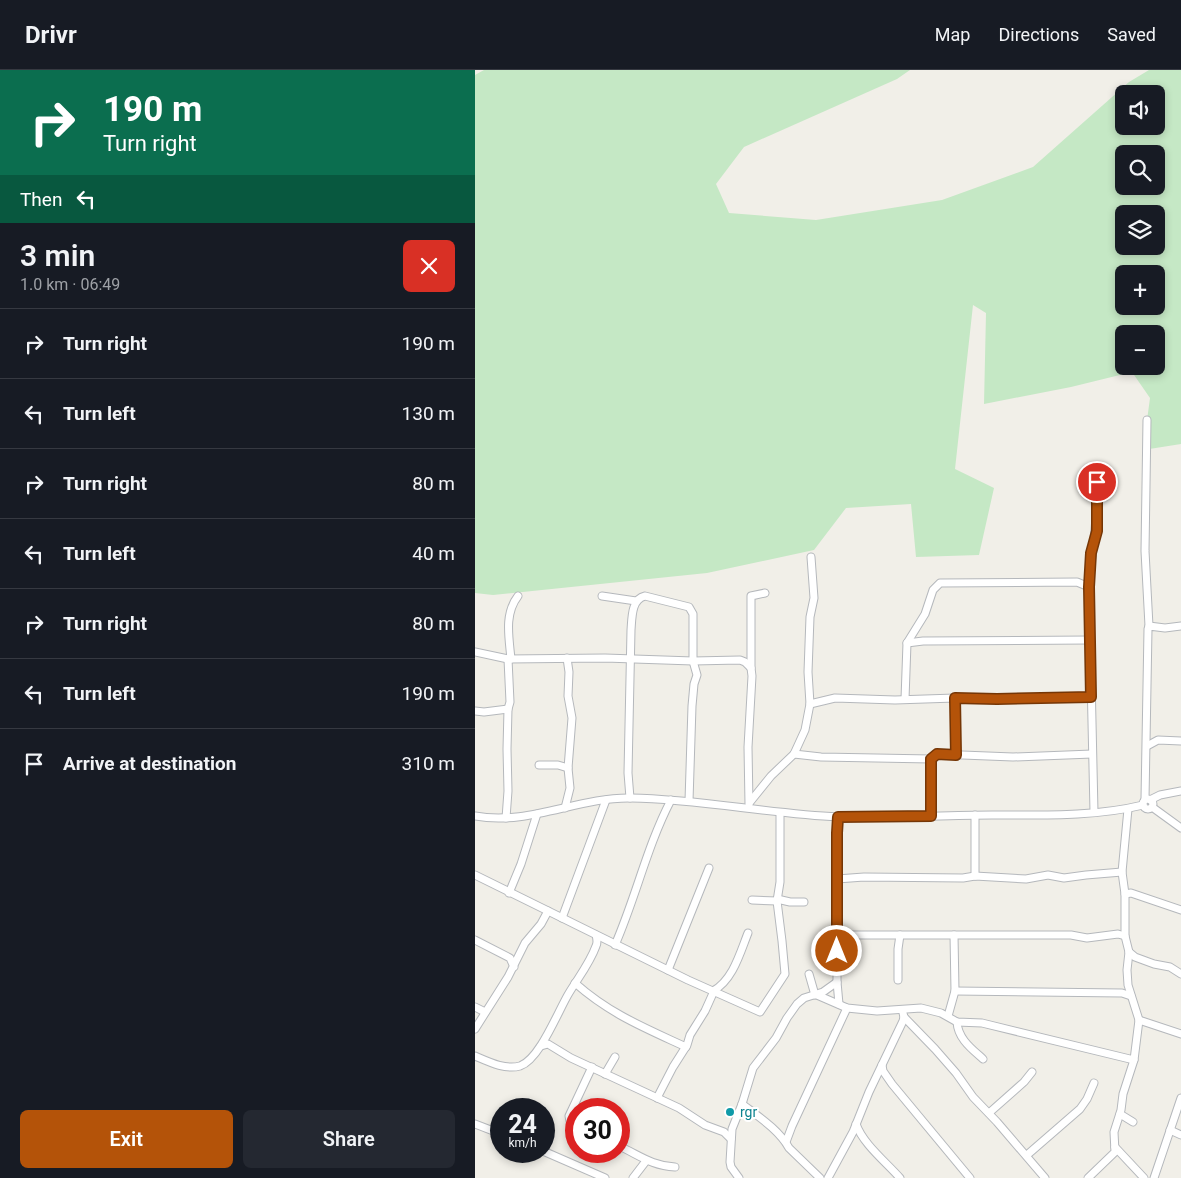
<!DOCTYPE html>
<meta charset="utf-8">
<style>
body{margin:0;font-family:Roboto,sans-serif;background:#242831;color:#f1f3f6;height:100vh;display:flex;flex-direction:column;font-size:19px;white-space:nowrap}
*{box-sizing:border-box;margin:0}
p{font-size:16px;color:#9ea1a6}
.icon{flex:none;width:28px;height:28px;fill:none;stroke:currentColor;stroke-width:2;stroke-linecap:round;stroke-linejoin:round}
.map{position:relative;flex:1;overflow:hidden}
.drawer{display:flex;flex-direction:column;background:#171b24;width:475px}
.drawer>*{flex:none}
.top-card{background:#0b6e4f;color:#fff;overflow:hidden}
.buttons{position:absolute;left:640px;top:15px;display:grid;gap:10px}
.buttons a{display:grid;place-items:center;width:50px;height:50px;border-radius:8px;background:#171b24;box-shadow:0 2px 8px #0003;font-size:25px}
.speed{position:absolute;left:15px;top:1028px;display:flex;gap:10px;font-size:25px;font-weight:700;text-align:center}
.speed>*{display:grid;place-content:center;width:65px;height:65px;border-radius:50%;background:#171b24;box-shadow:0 2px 8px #0003;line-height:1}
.speed small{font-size:12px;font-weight:400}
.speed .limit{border:8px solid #d22;background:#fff;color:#111}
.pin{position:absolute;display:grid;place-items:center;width:42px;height:42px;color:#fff;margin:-21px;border:2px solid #fff;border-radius:50%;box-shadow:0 1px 5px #0007}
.me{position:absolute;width:55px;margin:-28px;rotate:0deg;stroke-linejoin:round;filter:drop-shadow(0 0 4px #0008)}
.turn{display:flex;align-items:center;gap:18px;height:105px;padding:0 20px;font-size:22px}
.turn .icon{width:65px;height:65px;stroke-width:2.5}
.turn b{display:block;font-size:35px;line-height:42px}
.then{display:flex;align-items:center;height:48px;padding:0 20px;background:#0003;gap:10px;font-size:19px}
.round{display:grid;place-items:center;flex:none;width:52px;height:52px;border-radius:8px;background:#242831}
.headline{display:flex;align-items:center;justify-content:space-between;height:85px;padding:0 20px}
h1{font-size:30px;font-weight:600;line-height:38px}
.button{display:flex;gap:10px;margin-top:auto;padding:10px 20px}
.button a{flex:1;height:58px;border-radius:8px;background:#b45309;color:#fff;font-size:20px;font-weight:600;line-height:58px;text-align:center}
.button a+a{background:#242831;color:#f1f3f6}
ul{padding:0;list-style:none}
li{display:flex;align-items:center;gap:15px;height:70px;padding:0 20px;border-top:1px solid #363941}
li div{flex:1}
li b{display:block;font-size:19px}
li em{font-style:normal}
header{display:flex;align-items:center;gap:30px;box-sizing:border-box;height:70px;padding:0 25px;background:#171b24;border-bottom:1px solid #363941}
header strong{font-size:24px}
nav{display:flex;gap:28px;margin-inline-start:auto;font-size:18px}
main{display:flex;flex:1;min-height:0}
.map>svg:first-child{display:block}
.green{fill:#c5e8c5;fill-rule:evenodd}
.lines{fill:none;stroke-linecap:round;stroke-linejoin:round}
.minor-casing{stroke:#b5b8bc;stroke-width:9}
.minor{stroke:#fff;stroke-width:7}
.route-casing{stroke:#753606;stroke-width:12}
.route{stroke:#b45309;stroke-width:9}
.culture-dot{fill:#0f9aa8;stroke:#fff;stroke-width:2}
.labels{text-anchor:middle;stroke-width:4;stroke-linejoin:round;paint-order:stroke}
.culture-label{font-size:14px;fill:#0d838f;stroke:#fff;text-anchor:start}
</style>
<header>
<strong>Drivr</strong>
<nav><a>Map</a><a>Directions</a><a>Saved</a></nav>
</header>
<main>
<section class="drawer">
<div class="top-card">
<div class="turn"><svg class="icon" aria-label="right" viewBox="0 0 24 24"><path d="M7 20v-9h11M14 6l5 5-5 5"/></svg><div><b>190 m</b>Turn right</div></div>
<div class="then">Then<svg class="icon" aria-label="left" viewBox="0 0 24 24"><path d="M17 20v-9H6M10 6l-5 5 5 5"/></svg></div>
</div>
<div class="headline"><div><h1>3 min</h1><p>1.0 km · 06:49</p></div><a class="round" style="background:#d93025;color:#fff"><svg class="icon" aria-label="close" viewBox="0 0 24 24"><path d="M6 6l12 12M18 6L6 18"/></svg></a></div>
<ul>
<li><svg class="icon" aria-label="right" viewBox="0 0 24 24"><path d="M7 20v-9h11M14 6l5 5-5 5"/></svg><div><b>Turn right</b></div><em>190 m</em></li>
<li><svg class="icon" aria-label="left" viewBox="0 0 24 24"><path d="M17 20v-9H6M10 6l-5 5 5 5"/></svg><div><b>Turn left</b></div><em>130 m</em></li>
<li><svg class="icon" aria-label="right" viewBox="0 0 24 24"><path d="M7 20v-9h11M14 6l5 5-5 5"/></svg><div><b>Turn right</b></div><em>80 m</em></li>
<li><svg class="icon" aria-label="left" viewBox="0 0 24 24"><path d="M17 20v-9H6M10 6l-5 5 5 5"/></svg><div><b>Turn left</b></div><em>40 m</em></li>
<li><svg class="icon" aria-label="right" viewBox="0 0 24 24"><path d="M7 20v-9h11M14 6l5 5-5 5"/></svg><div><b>Turn right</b></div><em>80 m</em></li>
<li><svg class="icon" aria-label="left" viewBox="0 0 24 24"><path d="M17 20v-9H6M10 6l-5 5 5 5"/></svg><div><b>Turn left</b></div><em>190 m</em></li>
<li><svg class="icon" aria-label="arrive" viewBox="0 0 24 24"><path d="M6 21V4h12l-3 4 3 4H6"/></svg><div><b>Arrive at destination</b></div><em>310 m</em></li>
</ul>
<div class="button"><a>Exit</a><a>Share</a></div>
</section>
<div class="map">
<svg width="706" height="1108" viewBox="0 0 706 1108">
<rect width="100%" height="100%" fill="#f1efe8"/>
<path class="green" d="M9 0H435L422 9 269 77 241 114 254 143 341 150 467 130 558 97 654 12 674 0H706V374L668 380 675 328 657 302 596 317 509 334 511 243 498 235 480 399 519 418 504 485 441 487 436 434 371 438 339 480 232 503 18 525 0 523V5ZM649 24H681V56H649ZM649 84H681V116H649ZM649 144H681V176H649ZM649 204H681V236H649ZM649 264H681V296H649Z"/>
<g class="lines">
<g class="minor-casing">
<g id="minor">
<polyline points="672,350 670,481 674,556"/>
<path d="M608 410H619L622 412C624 448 616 481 614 517"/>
<polyline points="127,526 161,531"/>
<polyline points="432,573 448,571 615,570"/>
<polyline points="0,582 33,589 130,588 218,591 265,590 270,592 276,598"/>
<path d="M36 589C34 567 29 544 43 526"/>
<polyline points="480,628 481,685"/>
<polyline points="430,629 432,573 450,544 458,520 465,513 602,512 614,517 619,742"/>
<polyline points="335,634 360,628 420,630 480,628 522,629 616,627"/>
<polyline points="0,641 9,642 33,639"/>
<polyline points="672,676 683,670 706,671"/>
<polyline points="319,684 346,687 456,689 462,684 538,687 617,684"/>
<polyline points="456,689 456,746"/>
<polyline points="64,695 83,695 93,698"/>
<path d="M155 728 153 703 156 560C157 549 156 529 170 526L214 537 218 544V591L222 605 219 614 217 636 214 731"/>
<circle cx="673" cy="734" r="5"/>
<polyline points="670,729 673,559 674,556 690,558 706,556"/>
<polyline points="675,730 685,725 706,721"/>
<polyline points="275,732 296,706 319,684 330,660 335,634 333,602 335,547 339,528 336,487"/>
<polyline points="274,734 273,677 277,606 276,598 276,526 290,523"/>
<polyline points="677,737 706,758"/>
<polyline points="90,738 95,718 93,698 97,648 93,626 94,602 92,588"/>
<polyline points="653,739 647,802 650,824 656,823 706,840"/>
<polyline points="500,745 500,806"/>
<path d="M0 746C53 756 103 727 156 728 226 729 294 744 363 747 414 749 466 745 517 745 567 745 619 747 668 735"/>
<polyline points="363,747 362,763 362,912 364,934"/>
<polyline points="31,748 33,721 32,679 33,639 35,632 33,589"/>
<polyline points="0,805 213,910 285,942 310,904 307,871 302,831 305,812 305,743"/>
<polyline points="362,809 389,807 488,808 500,806 551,809 573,805 589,808 611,805 647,802"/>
<polyline points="34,823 46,794 62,744"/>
<polyline points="650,824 650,866"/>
<polyline points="302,829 315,832 329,832"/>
<polyline points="277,830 302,831"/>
<polyline points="87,848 131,730"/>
<polyline points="362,865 596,865 612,868 643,864 650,866 654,882 652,900 653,915 664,950 659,990 648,1024 646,1040 639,1062 640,1082 613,1108"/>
<polyline points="0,870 35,888 39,897"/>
<path d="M140 875C161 827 172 776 196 730"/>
<polyline points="654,882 660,887 679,894 695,897 706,904"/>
<polyline points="193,900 234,798"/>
<polyline points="334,904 340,925"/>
<polyline points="423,910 423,879 425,865"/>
<path d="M100 913C135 944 170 958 211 977"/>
<path d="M238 921C258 910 265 883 273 863"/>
<polyline points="480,921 647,923 656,926"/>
<polyline points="342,925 372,938 402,941 446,938 466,943 482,952 507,953 659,990"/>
<polyline points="0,937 10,942"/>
<polyline points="473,946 480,921 479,865"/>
<polyline points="429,947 460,979 481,1003 498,1027 522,1052 570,1108"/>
<polyline points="664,950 706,964"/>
<path d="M482 952C483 969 497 979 508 989"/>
<polyline points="0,959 33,907 50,873 66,854 73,841"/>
<polyline points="66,976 73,974 96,988 204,1038 230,1055 249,1062 256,1069"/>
<path d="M0 986C14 992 30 1000 45 996 65 989 83 941 94 923 103 908 115 893 121 876 123 872 122 869 121 865"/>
<polyline points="407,995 408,1001 417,1014 495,1108"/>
<polyline points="130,1004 140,987"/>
<polyline points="182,1028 198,997 212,975 215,965 230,941 239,921"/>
<path d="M267 1034C284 1047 304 1060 314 1078L345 1108"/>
<polyline points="514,1043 549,1012 557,1002"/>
<polyline points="645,1044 658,1052"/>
<polyline points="0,1054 26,1064"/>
<path d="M381 1054C388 1074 411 1092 425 1108"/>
<polyline points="101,1057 95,1051 94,1046 117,997"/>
<polyline points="695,1060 706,1065"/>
<polyline points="311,1072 317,1056 372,938"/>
<path d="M144 1076C164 1085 177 1096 200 1097"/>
<polyline points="640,1077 669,1108"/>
<polyline points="68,1081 130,1108"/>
<polyline points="552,1085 605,1039 612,1029 619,1013"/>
<polyline points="158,1108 171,1091"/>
<polyline points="264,1108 256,1097 255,1092 257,1059 267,1034 278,998 301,968 312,948 322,934 329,928 348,922 362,912"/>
<polyline points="353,1108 378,1062 394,1022 428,951 429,947 428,943"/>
<polyline points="679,1108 706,1028"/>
</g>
</g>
<use href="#minor" class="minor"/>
</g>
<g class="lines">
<g class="route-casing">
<polyline id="route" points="362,881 362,763 363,747 456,746 456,689 462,684 481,685 480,628 522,629 616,627 614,517 616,483 622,461 622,412"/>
</g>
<use href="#route" class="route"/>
</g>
<circle class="culture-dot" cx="255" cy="1042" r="5"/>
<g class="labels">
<g class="culture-label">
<text x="265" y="1047">rgr</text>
</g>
</g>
</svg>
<div class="buttons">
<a><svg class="icon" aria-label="sound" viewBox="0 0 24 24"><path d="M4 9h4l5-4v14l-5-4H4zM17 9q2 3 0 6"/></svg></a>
<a><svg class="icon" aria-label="search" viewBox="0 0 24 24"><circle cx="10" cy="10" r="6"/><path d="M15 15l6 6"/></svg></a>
<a><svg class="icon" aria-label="layers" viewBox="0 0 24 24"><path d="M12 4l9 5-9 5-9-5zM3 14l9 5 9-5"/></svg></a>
<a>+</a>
<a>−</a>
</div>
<div class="speed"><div>24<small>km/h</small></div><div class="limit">30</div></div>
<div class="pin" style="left:622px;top:412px;background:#d93025"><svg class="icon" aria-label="arrive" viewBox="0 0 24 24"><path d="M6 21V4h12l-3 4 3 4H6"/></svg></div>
<svg class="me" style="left:362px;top:881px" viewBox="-20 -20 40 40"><circle r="17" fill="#b45309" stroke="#fff" stroke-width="3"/><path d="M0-11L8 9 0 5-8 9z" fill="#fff"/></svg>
</div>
</main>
